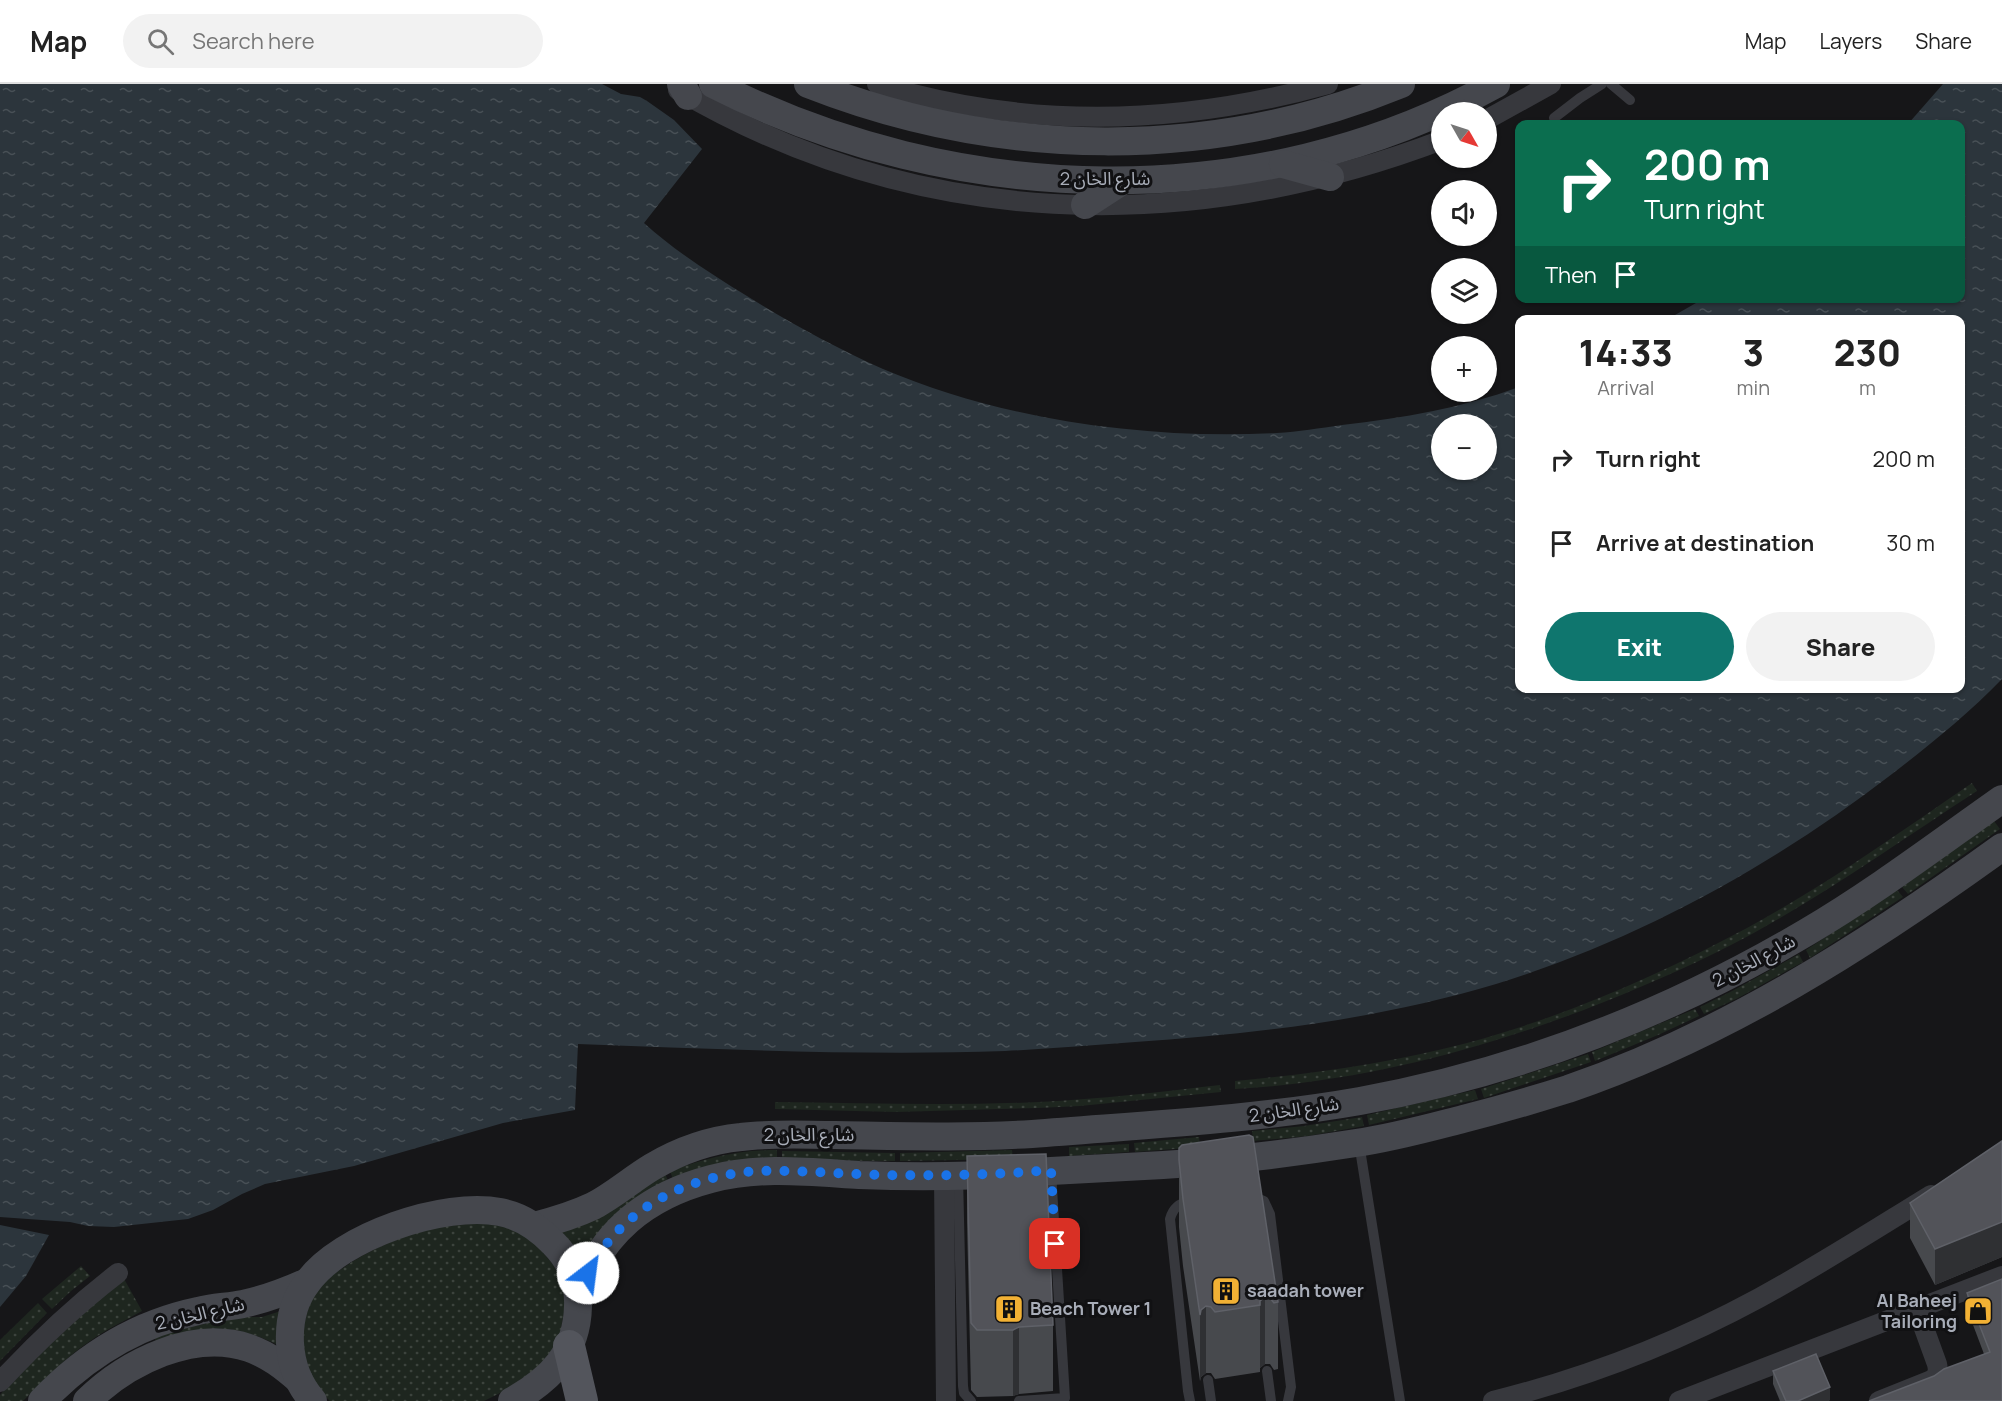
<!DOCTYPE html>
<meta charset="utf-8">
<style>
body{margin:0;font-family:Manrope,"Noto Sans Arabic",sans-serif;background:#f2f2f2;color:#222;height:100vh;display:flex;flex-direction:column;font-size:22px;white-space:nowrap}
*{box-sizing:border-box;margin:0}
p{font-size:20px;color:#767676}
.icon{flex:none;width:33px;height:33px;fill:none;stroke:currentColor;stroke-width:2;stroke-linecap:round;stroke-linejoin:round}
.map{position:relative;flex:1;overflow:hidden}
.panel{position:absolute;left:1515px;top:231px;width:450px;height:378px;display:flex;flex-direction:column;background:#fff;border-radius:12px;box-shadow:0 2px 4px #0004}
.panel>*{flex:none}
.banner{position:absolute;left:1515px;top:36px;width:450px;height:183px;border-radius:12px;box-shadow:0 2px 4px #0004;background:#0b6e4f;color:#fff;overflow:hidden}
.needle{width:39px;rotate:129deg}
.controls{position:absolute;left:1431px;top:18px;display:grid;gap:12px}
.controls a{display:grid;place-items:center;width:66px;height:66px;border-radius:50%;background:#fff;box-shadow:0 2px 4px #0004;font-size:30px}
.pin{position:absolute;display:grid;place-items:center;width:51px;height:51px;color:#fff;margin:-26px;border-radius:12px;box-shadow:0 3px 9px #0006}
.me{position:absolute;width:66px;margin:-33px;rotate:30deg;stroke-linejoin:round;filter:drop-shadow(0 0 4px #0008)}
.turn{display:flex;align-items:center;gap:21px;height:126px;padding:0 30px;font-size:27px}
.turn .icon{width:78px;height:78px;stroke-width:2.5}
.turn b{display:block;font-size:42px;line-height:51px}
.then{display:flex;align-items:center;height:57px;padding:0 30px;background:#0003;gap:12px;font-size:22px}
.eta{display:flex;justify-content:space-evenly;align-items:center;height:102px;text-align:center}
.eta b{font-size:36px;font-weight:800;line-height:42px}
.action{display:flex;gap:12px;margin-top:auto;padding:12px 30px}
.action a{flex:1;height:69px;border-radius:36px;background:#0f766e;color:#fff;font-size:24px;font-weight:800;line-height:69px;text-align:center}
.action a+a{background:#f2f2f2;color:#222}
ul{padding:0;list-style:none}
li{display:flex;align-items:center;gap:18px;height:84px;padding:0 30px}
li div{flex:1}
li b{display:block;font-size:22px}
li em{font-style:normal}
header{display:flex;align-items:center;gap:36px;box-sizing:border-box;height:84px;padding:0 30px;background:#fff;border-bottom:2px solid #e0e0e0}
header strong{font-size:28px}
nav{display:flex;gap:33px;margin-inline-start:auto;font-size:21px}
.search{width:420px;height:54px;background:#f2f2f2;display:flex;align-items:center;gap:15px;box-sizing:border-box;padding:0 21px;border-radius:33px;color:#767676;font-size:22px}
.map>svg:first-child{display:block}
.grass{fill:url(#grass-dots)}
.water{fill:url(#water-ripples);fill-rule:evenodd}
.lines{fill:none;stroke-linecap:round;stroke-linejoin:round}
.lane{stroke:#37383d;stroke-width:10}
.street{stroke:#37383d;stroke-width:20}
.secondary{stroke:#45474d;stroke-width:28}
.primary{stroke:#53555c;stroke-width:32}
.wall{fill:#47494d}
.shaded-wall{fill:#2f3033}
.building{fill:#525359;stroke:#5f6168;stroke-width:1.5}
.route{stroke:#1a73e8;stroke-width:10;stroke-dasharray:0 18}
.labels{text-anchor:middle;stroke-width:6;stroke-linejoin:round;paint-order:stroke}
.street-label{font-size:18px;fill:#a8adb8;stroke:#111113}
.poi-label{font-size:18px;font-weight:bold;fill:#a8adb8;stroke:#111113;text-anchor:start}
</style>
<header>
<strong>Map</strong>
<div class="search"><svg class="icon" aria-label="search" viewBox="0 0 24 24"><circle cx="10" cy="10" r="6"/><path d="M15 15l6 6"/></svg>Search here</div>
<nav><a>Map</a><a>Layers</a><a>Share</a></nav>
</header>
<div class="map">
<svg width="2002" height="1317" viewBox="0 0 2002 1317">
<defs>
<pattern id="grass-dots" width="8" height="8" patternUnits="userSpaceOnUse" patternTransform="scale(1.5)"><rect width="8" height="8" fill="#1e261f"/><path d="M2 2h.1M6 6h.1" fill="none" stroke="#3c433d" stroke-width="1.8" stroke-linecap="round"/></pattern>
<pattern id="water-ripples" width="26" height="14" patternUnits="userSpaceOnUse" patternTransform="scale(1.5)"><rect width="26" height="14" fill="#2c353c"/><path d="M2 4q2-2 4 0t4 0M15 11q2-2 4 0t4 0" fill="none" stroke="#485056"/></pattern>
</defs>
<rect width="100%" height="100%" fill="#161618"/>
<g class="grass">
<path d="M1972 699 1977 707C1903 755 1830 807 1752 850 1704 876 1654 898 1604 918 1486 965 1362 998 1235 1005V997C1313 990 1391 979 1467 959 1564 933 1659 891 1747 844 1826 801 1899 749 1972 699Z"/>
<polygon points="1994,737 2000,745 1908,810 1902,803"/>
<polygon points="1897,806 1903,813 1810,874 1806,866"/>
<polygon points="1799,870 1803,878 1738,914 1704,930 1700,923 1734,906"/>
<polygon points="1695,925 1699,932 1658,951 1595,977 1592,968"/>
<polygon points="1588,970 1591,978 1484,1014 1481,1005"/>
<path d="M1220 1001 1221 1008 1080 1022 1038 1024 896 1028 775 1025V1018C863 1019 951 1022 1039 1018 1100 1015 1160 1008 1220 1001Z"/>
<polygon points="1475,1006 1478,1015 1369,1041 1367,1031"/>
<polygon points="1362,1033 1364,1042 1308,1052 1253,1057 1252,1047 1304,1042"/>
<polygon points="1199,1053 1200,1063 1135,1068 1134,1059"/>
<polygon points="1129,1060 1129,1068 1069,1072 1069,1063"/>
<path d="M777 1066V1076L674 1098 670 1087C707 1074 737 1066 777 1066Z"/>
<polygon points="1012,1066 1013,1075 900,1077 900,1069"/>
<polygon points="782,1067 895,1069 895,1077 782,1076"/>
<polygon points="665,1089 669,1100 595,1155 580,1174 557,1147"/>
<path d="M481 1139 502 1141 530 1153 556 1184 563 1203 565 1224 559 1255 543 1280 506 1306 484 1317H330C313 1302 304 1278 303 1256 303 1236 310 1212 325 1197 329 1193 335 1190 340 1186 371 1164 407 1149 445 1142 457 1140 469 1140 481 1139Z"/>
<polygon points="81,1182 90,1192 71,1207 52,1225 42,1215"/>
<path d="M123 1193 142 1227C126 1236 109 1244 93 1255 67 1272 45 1295 23 1317H0V1311L25 1282Z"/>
<polygon points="38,1219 47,1229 0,1277 0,1256"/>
<path d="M281 1227 278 1261C257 1251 232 1242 208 1245 191 1247 173 1253 156 1258L154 1251 236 1233H262Z"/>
</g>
<g class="water">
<path d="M0 0H602L621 10 640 13 647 17 674 36 702 65 644 139C675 167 711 190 747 212 790 239 836 264 883 285 1003 336 1147 356 1277 349 1298 348 1320 344 1342 341 1403 334 1462 324 1519 303L1520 604H1960V236L1668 235 1703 215 1960 214V40H1908L1943 0H2002V595C1968 630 1931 660 1892 690 1774 781 1639 856 1496 900 1379 935 1257 950 1135 958 1092 961 1048 965 1005 967 863 972 720 965 578 960L575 1026 503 1039 354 1082 265 1100 242 1110 213 1126 188 1135 114 1143 88 1142 70 1138 0 1133ZM1442 340H1486V386H1442Z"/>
<polygon points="0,1141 49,1151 26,1192 0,1223"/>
</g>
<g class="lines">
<g class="lane">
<polyline points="1611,0 1630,16"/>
<polyline points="1554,34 1580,14 1602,0"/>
<polyline points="1359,1059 1400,1317"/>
<polyline points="958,1092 963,1302 964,1309 971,1317"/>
<polyline points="1250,1111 1264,1117 1270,1130 1291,1303 1288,1317"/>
<path d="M1190 1117C1179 1119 1173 1124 1170 1135L1188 1307 1190 1317"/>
<polyline points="1267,1287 1271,1317"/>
<polyline points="1208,1296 1211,1317"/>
<polyline points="1019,1317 1065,1314 1051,1088"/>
</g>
<g class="street">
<path d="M877 0C1028 46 1177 42 1328 0"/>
<path d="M678 6C917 146 1186 153 1442 56"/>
<polyline points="1486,36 1551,0"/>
<polyline points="944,1091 946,1317"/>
<path d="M0 1298C37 1258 75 1222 118 1189"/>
<path d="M1493 1317C1585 1294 1676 1259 1759 1214 1818 1182 1874 1146 1931 1111"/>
<polyline points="1679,1317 2002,1192"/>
<path d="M1879 1317 1929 1297C1937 1294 1939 1288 1937 1280L1917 1225"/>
</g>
<g class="secondary">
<polyline points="681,0 688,12"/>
<path d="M713 0C956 124 1255 133 1496 0"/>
<path d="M808 0C999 75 1211 78 1401 0"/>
<polyline points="1283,80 1330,93"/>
<polyline points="1085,121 1122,97"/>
<path d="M534 1142C554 1137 574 1131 593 1122 614 1111 632 1095 652 1083 679 1067 710 1056 741 1053 772 1049 804 1051 835 1051 901 1052 966 1054 1032 1050 1142 1041 1252 1036 1360 1017 1518 988 1670 929 1807 848 1875 808 1938 760 2002 715"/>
<path d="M578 1214C600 1149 646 1112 711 1095 759 1082 810 1088 859 1091 911 1093 963 1093 1015 1089 1064 1086 1113 1084 1163 1081 1227 1077 1293 1069 1356 1059 1392 1054 1428 1044 1463 1035 1498 1026 1533 1016 1568 1005 1726 951 1868 860 2002 763"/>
<path d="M42 1317C85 1272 136 1240 198 1227 213 1223 228 1223 243 1220 266 1215 287 1207 307 1198"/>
<path d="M87 1317C127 1278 193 1245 249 1264 269 1271 284 1283 299 1296"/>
<path d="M313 1317C299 1301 291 1280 290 1259 289 1238 294 1216 307 1199 340 1152 445 1117 500 1128 521 1132 540 1145 554 1160 570 1176 579 1198 578 1222 577 1269 551 1295 512 1317"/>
</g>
<polyline class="primary" points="569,1262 582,1317"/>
</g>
<g class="wall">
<polygon points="2002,1057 2002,1173 1935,1201 1910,1154 1910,1119"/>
<polygon points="967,1072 1053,1241 1053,1307 1019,1310 1013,1312 977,1313 971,1306 967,1139"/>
<polygon points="1179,1076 1278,1218 1278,1285 1274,1286 1270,1280 1265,1280 1260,1284 1260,1288 1215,1295 1211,1289 1206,1289 1201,1293 1200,1297 1183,1182 1179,1143"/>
<polygon points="2002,1195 2002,1317 1934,1292 1984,1270 1967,1225 1967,1209"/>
<polygon points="1773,1287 1830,1316 1828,1317 1780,1317 1773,1300"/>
</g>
<g class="shaded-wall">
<polygon points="2002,1138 2002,1173 1935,1201 1935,1165"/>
<polygon points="1265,1213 1265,1280 1260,1284 1260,1288 1260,1217"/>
<polygon points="1206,1222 1206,1289 1201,1293 1200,1297 1200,1231 1201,1226"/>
<polygon points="1019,1243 1019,1310 1013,1312 1013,1246"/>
<polygon points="1830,1303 1830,1316 1828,1317 1798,1317"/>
</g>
<g class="building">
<polygon points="1249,1051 1253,1053 1278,1218 1274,1219 1270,1214 1265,1213 1260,1217 1260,1221 1215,1228 1211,1223 1206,1222 1201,1226 1200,1231 1183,1115 1179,1076 1179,1064 1182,1061"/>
<polygon points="2002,1057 2002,1138 1935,1165 1910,1119"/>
<polygon points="1046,1070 1053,1241 1019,1243 1013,1246 977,1246 971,1239 967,1072"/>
<polygon points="2002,1195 2002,1317 1869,1317 1934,1292 1944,1285 1990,1268 1967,1209"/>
<polygon points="1816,1270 1830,1303 1798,1317 1786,1317 1773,1287"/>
</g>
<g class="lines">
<path class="route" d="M588 1189C621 1124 688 1091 759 1087 800 1086 841 1090 882 1091 938 1092 995 1091 1051 1086L1055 1160"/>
</g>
<defs>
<g id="building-square" transform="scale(1.5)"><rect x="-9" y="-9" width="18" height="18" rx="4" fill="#f2b134" stroke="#111113"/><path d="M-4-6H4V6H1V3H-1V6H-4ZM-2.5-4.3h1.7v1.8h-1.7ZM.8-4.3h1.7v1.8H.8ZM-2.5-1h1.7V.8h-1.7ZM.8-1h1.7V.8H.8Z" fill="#111"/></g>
<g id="shop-square" transform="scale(1.5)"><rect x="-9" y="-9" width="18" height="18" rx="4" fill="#f2b134" stroke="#111113"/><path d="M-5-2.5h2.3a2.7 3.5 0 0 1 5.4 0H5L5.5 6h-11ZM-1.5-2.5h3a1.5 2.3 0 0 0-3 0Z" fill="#111"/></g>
</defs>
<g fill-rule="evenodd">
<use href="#building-square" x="1226" y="1207"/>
<use href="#building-square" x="1009" y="1225"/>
<use href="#shop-square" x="1978" y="1227"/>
</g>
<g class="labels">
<g class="street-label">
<text x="1105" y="101">شارع الخان 2</text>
<text transform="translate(1754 877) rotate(-28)" y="6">شارع الخان 2</text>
<text transform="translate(1294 1026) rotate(-8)" y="6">شارع الخان 2</text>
<text x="809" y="1057">شارع الخان 2</text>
<text transform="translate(200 1230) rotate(-13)" y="6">شارع الخان 2</text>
</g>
<g class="poi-label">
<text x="1247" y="1213">saadah tower</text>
<text x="1957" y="1223" text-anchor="end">Al Baheej<tspan x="1957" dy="21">Tailoring</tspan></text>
<text x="1030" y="1231">Beach Tower 1</text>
</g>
</g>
</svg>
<div class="controls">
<a><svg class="needle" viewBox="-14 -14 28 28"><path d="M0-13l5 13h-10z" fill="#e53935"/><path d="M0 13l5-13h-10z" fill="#767676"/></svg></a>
<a><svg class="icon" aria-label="sound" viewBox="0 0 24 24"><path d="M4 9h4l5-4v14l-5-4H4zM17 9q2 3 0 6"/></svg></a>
<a><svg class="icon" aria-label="layers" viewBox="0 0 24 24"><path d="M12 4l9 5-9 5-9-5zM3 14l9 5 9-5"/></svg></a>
<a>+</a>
<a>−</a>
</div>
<div class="pin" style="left:1055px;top:1160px;background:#d93025"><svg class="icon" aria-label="arrive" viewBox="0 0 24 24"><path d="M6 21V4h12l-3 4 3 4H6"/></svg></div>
<svg class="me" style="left:588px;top:1189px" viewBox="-20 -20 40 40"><circle r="19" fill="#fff"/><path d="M0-13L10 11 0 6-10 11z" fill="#1a73e8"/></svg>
<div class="banner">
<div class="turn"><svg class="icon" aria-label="right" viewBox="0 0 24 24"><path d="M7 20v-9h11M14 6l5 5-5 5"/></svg><div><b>200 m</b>Turn right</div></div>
<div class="then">Then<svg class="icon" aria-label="arrive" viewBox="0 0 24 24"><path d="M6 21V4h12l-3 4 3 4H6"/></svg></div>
</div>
<section class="panel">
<div class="eta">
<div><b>14:33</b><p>Arrival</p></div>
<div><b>3</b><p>min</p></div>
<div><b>230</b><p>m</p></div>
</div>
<ul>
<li><svg class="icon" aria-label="right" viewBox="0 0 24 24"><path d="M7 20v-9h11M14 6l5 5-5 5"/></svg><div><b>Turn right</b></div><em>200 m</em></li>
<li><svg class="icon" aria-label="arrive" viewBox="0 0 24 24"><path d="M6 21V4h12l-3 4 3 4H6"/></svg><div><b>Arrive at destination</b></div><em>30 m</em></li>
</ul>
<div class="action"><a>Exit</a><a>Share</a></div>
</section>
</div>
